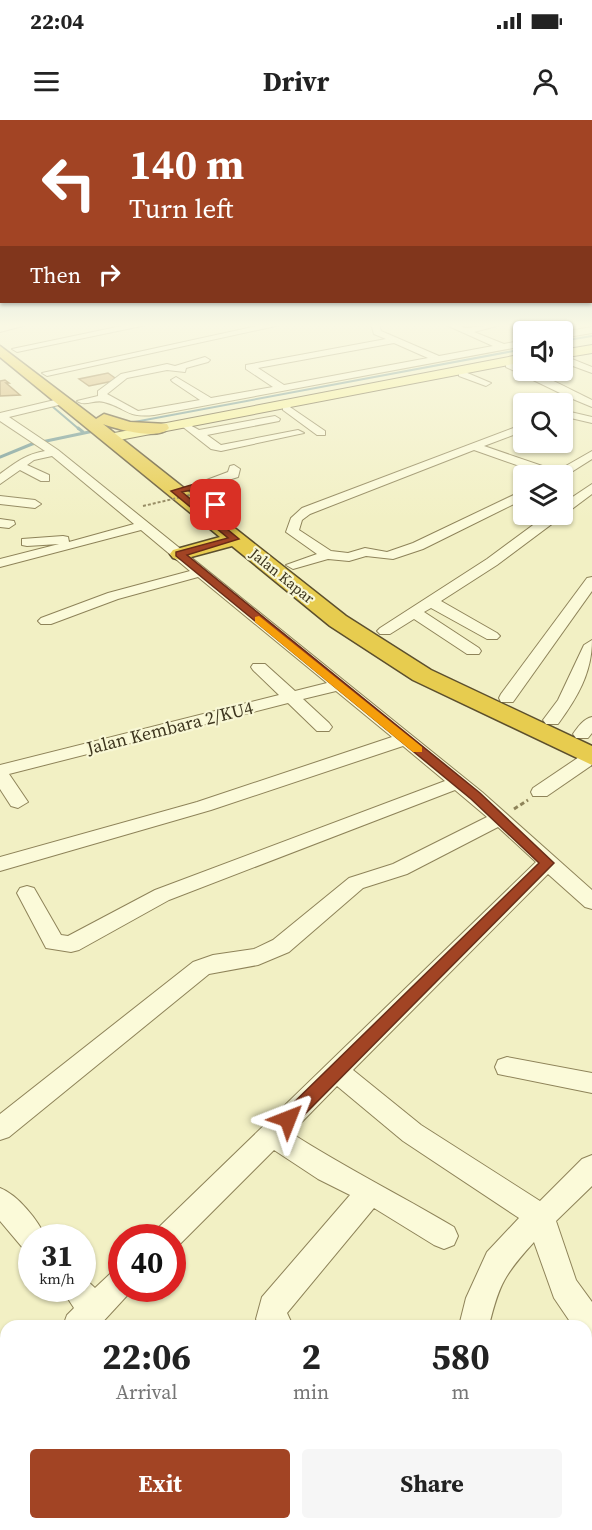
<!DOCTYPE html>
<style>
body{margin:0;font-family:"Source Serif 4",serif;background:#f6f6f6;color:#222;height:100vh;display:flex;flex-direction:column;font-size:22px;white-space:nowrap}
*{box-sizing:border-box;margin:0}
p{font-size:20px;color:#767676}
.icon{flex:none;width:33px;height:33px;fill:none;stroke:currentColor;stroke-width:2;stroke-linecap:round;stroke-linejoin:round}
.map{position:relative;flex:1;overflow:hidden}
.panel{position:absolute;left:0px;top:1200px;width:592px;height:210px;display:flex;flex-direction:column;background:#fff;border-radius:18px 18px 0 0;box-shadow:0 2px 4px #0004}
.panel>*{flex:none}
.banner{position:absolute;left:0px;top:0px;width:592px;height:183px;box-shadow:0 2px 4px #0004;background:#a24424;color:#fff;overflow:hidden}
.tools{position:absolute;left:513px;top:201px;display:grid;gap:12px}
.tools a{display:grid;place-items:center;width:60px;height:60px;border-radius:6px;background:#fff;box-shadow:0 2px 4px #0004;font-size:30px}
.speed{position:absolute;left:18px;top:1104px;display:flex;gap:12px;font-size:30px;font-weight:700;text-align:center}
.speed>*{display:grid;place-content:center;width:78px;height:78px;border-radius:50%;background:#fff;box-shadow:0 2px 4px #0004;line-height:1}
.speed small{font-size:15px;font-weight:400}
.speed .limit{border:9px solid #d22;background:#fff;color:#111}
.pin{position:absolute;display:grid;place-items:center;width:51px;height:51px;color:#fff;margin:-26px;border-radius:12px;box-shadow:0 3px 9px #0006}
.me{position:absolute;width:66px;margin:-33px;rotate:45deg;stroke-linejoin:round;filter:drop-shadow(0 0 4px #0008)}
.turn{display:flex;align-items:center;gap:21px;height:126px;padding:0 30px;font-size:27px}
.turn .icon{width:78px;height:78px;stroke-width:2.5}
.turn b{display:block;font-size:42px;line-height:51px}
.then{display:flex;align-items:center;height:57px;padding:0 30px;background:#0003;gap:12px;font-size:22px}
.eta{display:flex;justify-content:space-evenly;align-items:center;height:102px;text-align:center}
.eta b{font-size:36px;font-weight:700;line-height:42px}
.action{display:flex;gap:12px;margin-top:auto;padding:12px 30px}
.action a{flex:1;height:69px;border-radius:6px;background:#a24424;color:#fff;font-size:24px;font-weight:700;line-height:69px;text-align:center}
.action a+a{background:#f6f6f6;color:#222}
.status{display:flex;justify-content:space-between;align-items:center;height:42px;padding:0 30px;background:#fff;direction:ltr}
.status svg{height:16px;fill:currentColor}
header{display:flex;justify-content:space-between;align-items:center;height:78px;padding:0 30px;background:#fff;font-size:27px;font-weight:700}
.map>svg:first-child{display:block}
.lines{fill:none;stroke-linecap:round;stroke-linejoin:round}
.stream-far1{stroke:#6c9494;stroke-width:2}
.stream{stroke:#6c9494;stroke-width:3}
.building{fill:#d3b577;stroke:#90733c;stroke-width:1.5}
.minor-casing{stroke:#8e8359;stroke-width:2}
.major-casing{stroke:#5c4f2d;stroke-width:2}
.highway-casing{stroke:#5c4f2d;stroke-width:3}
.path{stroke:#8e8359;stroke-width:3;stroke-dasharray:4.5 3;stroke-linecap:butt}
.minor{fill:#fbfad9;fill-rule:evenodd}
.major{fill:#f7f29a;fill-rule:evenodd}
.highway{fill:#e7cc4f;fill-rule:evenodd}
.path-bridge{stroke:#8e8359;stroke-width:2;stroke-dasharray:3 2;stroke-linecap:butt}
.route{fill:#a24424;stroke:#692c17;stroke-width:1.5}
.slow{fill:#f59e0b}
.labels{text-anchor:middle;stroke-width:4.5;stroke-linejoin:round;paint-order:stroke}
.far-street-label{font-size:15px;fill:#3d351e;stroke:#f8f7d5}
.street-label{font-size:18px;fill:#3d351e;stroke:#f8f7d5}
</style>
<div class="status"><b>22:04</b><svg viewBox="0 0 49 12"><path d="M0 12V9h3v3zM5 12V6h3v6zM10 12V3h3v9zM15 12V0h3v12zM26 1h20v11H26zM47 4h2v5h-2z"/></svg></div>
<header><svg class="icon" aria-label="menu" viewBox="0 0 24 24"><path d="M4 6h16M4 12h16M4 18h16"/></svg>Drivr<svg class="icon" aria-label="person" viewBox="0 0 24 24"><circle cx="12" cy="8" r="4"/><path d="M4 21q1-7 8-7t8 7"/></svg></header>
<div class="map">
<svg width="592" height="1410" viewBox="0 0 592 1410">
<rect width="100%" height="100%" fill="#f2f0c4"/>
<g class="lines">
<g class="stream-far1">
<polyline points="562,221 592,216"/>
<polyline points="53,287 80,310"/>
<polyline points="129,303 524,229"/>
<polyline points="100,310 117,306"/>
</g>
<g class="stream">
<polyline points="78,308 83,312"/>
<polyline points="0,337 32,324 108,308"/>
</g>
</g>
<g class="building">
<polygon points="108,253 118,260 89,266 79,259"/>
<polygon points="5,260 9,263 6,263 20,275 0,276 0,261"/>
</g>
<g class="lines">
<g class="minor-casing">
<g id="minor">
<polygon points="10,204 30,204 0,212 0,206"/>
<polygon points="131,204 151,204 17,232 12,229"/>
<polygon points="266,204 285,204 47,256 42,253"/>
<path d="M371 204H379L381 211 439 236 493 226 444 204H457L465 208 504 204 474 212 504 224 524 220V226L154 295C126 298 127 288 104 282 95 279 85 287 77 281L98 276V271L121 254 167 244 175 246 205 237 210 240 208 242 186 248 185 252 167 250 127 258 107 274 138 291 200 280 173 262 171 260 176 257 211 278 273 267 246 249V245L386 219 374 214ZM394 223 428 238 284 265 258 248Z"/>
<polygon points="592,207 592,213 562,218 562,212"/>
<polygon points="562,235 592,247 592,253 562,242"/>
<path d="M506 243C519 242 575 272 592 280V287L568 277 547 284H530L560 273 506 247Z"/>
<polygon points="459,252 465,252 491,263 486,266 459,256"/>
<path d="M63 278 68 281 67 283 9 297 58 330 482 672 592 770V789L585 787 548 754 353 950 421 1005 540 1081 582 1039 592 1035V1066L556 1101 576 1160 592 1182V1223L586 1221V1206H573L554 1178 534 1122C505 1154 499 1164 489 1206H459L466 1178 487 1132 519 1098 403 1021 337 966 291 1013C344 1047 400 1075 454 1107L458 1116 454 1125 444 1129 434 1125 374 1088 287 1193 293 1206H259L256 1199 262 1177 350 1075 318 1059 274 1030 177 1127 172 1129V1118H153L157 1109 536 742 498 707 407 754 363 768 289 832 258 845 209 854 9 1017 0 1020V994L193 842 213 835 254 829 273 820 349 758 393 744 487 697 455 670 169 780 79 830 71 832 46 828 17 773 20 768 27 766 34 768 61 815 68 816 155 770 445 661 403 626 211 690 0 751V737L197 682 392 617 336 571 303 579 329 603 332 607 329 611H317L288 583 9 654 28 682 18 688 11 686 0 669V645L279 575 253 550 251 547 253 544H265L295 571 327 563 198 457 118 479 51 504H41L38 501 41 498 108 473 190 451 141 410 0 447V439L59 424 27 426 22 425V419L63 416 68 417 69 422 134 404 52 336 34 340 27 345 49 355V361H41L20 350 0 364V354C15 343 26 334 45 331L0 301V293Z"/>
<polygon points="287,285 325,311 325,315 317,315 283,290 283,286"/>
<polygon points="562,290 592,297 592,303 562,296"/>
<polygon points="275,296 280,299 279,301 207,315 221,325 298,310 304,313 221,331 211,329 183,307 188,304 199,310"/>
<polygon points="524,304 524,311 484,326 557,351 592,331 592,339 562,358 562,356 548,356 474,330 310,394 302,400 299,410 331,431 348,433 365,428 387,432 413,423 524,370 524,379 423,429 393,439 366,436 349,441 328,439 293,449 286,445 317,434 286,412 291,398 302,388"/>
<polygon points="234,345 240,349 238,357 194,371 188,367 228,352 230,346"/>
<polygon points="592,364 592,374 497,445 441,481 497,513 500,516 497,519 487,519 431,488 424,492 479,528 481,531 479,534 467,534 414,499 390,514 380,514 377,511 380,508 487,439 548,394 562,394 562,384"/>
<polygon points="0,376 35,380 41,384 35,388 0,384"/>
<polygon points="0,399 14,401 15,404 9,408 0,407"/>
<polygon points="592,457 592,471 513,582 501,582 499,578 501,574 587,458"/>
<path d="M592 520C592 553 577 578 558 604H546L543 600 558 580 584 525Z"/>
<path d="M592 597V613L588 618H576L573 614C578 607 583 599 592 597Z"/>
<polygon points="592,632 592,645 547,676 533,676 531,672 533,668 585,633"/>
<polygon points="507,937 592,953 592,973 498,954 495,947 498,940"/>
<path d="M0 1068C18 1075 38 1100 46 1118H32V1131L22 1127 0 1101Z"/>
<polygon points="122,1148 122,1168 134,1168 99,1206 63,1206 67,1195 74,1188 61,1168 82,1168 82,1156 95,1168 112,1152"/>
<polygon points="6,1263 6,1299 0,1301 0,1266"/>
<rect x="293" y="1404" width="34" height="6"/>
</g>
</g>
<g class="major-casing">
<g id="major">
<polygon points="592,225 592,233 562,238 562,230"/>
<polygon points="524,234 524,242 109,322 102,318 109,314"/>
</g>
</g>
<g class="highway-casing">
<path id="highway" d="M0 226 96 299 104 294 130 302 167 304 169 308C158 321 117 309 103 304L346 496 431 550 592 626V645L413 560 330 506 232 426 180 440 173 438 170 434 173 430 220 417 0 237Z"/>
</g>
<polyline class="path" points="514,689 528,680"/>
<use href="#minor" class="minor"/>
<use href="#major" class="major"/>
<use href="#highway" class="highway"/>
<polyline class="path-bridge" points="143,386 224,367"/>
</g>
<linearGradient id="sky" x2="0" y2="1"><stop stop-color="#8dbbda"/><stop offset="0.51" stop-color="#f9f8e4"/><stop offset="1" stop-color="#f9f8e4" stop-opacity="0"/></linearGradient>
<rect width="592" height="402" fill="url(#sky)"/>
<polygon class="route" points="194,364 219,383 219,387 213,387 192,370 182,372 239,419 187,435 480,673 554,743 295,1004 288,1007 282,1004 279,999 282,994 539,743 471,679 176,436 176,432 228,418 171,371"/>
<polygon class="slow" points="259,496 422,627 422,632 413,632 255,502 255,497"/>
<g class="labels">
<g class="far-street-label">
<text transform="translate(282 456) rotate(39)" y="5">Jalan Kapar</text>
</g>
<g class="street-label">
<text transform="translate(170 608) rotate(-14)" y="6">Jalan Kembara 2/KU4</text>
</g>
</g>
</svg>
<div class="tools">
<a><svg class="icon" aria-label="sound" viewBox="0 0 24 24"><path d="M4 9h4l5-4v14l-5-4H4zM17 9q2 3 0 6"/></svg></a>
<a><svg class="icon" aria-label="search" viewBox="0 0 24 24"><circle cx="10" cy="10" r="6"/><path d="M15 15l6 6"/></svg></a>
<a><svg class="icon" aria-label="layers" viewBox="0 0 24 24"><path d="M12 4l9 5-9 5-9-5zM3 14l9 5 9-5"/></svg></a>
</div>
<div class="speed"><div>31<small>km/h</small></div><div class="limit">40</div></div>
<div class="pin" style="left:216px;top:385px;background:#d93025"><svg class="icon" aria-label="arrive" viewBox="0 0 24 24"><path d="M6 21V4h12l-3 4 3 4H6"/></svg></div>
<svg class="me" style="left:288px;top:999px" viewBox="-20 -20 40 40"><path d="M0-17L14 15 0 8-14 15z" fill="#a24424" stroke="#fff" stroke-width="4"/></svg>
<div class="banner">
<div class="turn"><svg class="icon" aria-label="left" viewBox="0 0 24 24"><path d="M17 20v-9H6M10 6l-5 5 5 5"/></svg><div><b>140 m</b>Turn left</div></div>
<div class="then">Then<svg class="icon" aria-label="right" viewBox="0 0 24 24"><path d="M7 20v-9h11M14 6l5 5-5 5"/></svg></div>
</div>
<section class="panel">
<div class="eta">
<div><b>22:06</b><p>Arrival</p></div>
<div><b>2</b><p>min</p></div>
<div><b>580</b><p>m</p></div>
</div>
<div class="action"><a>Exit</a><a>Share</a></div>
</section>
</div>
